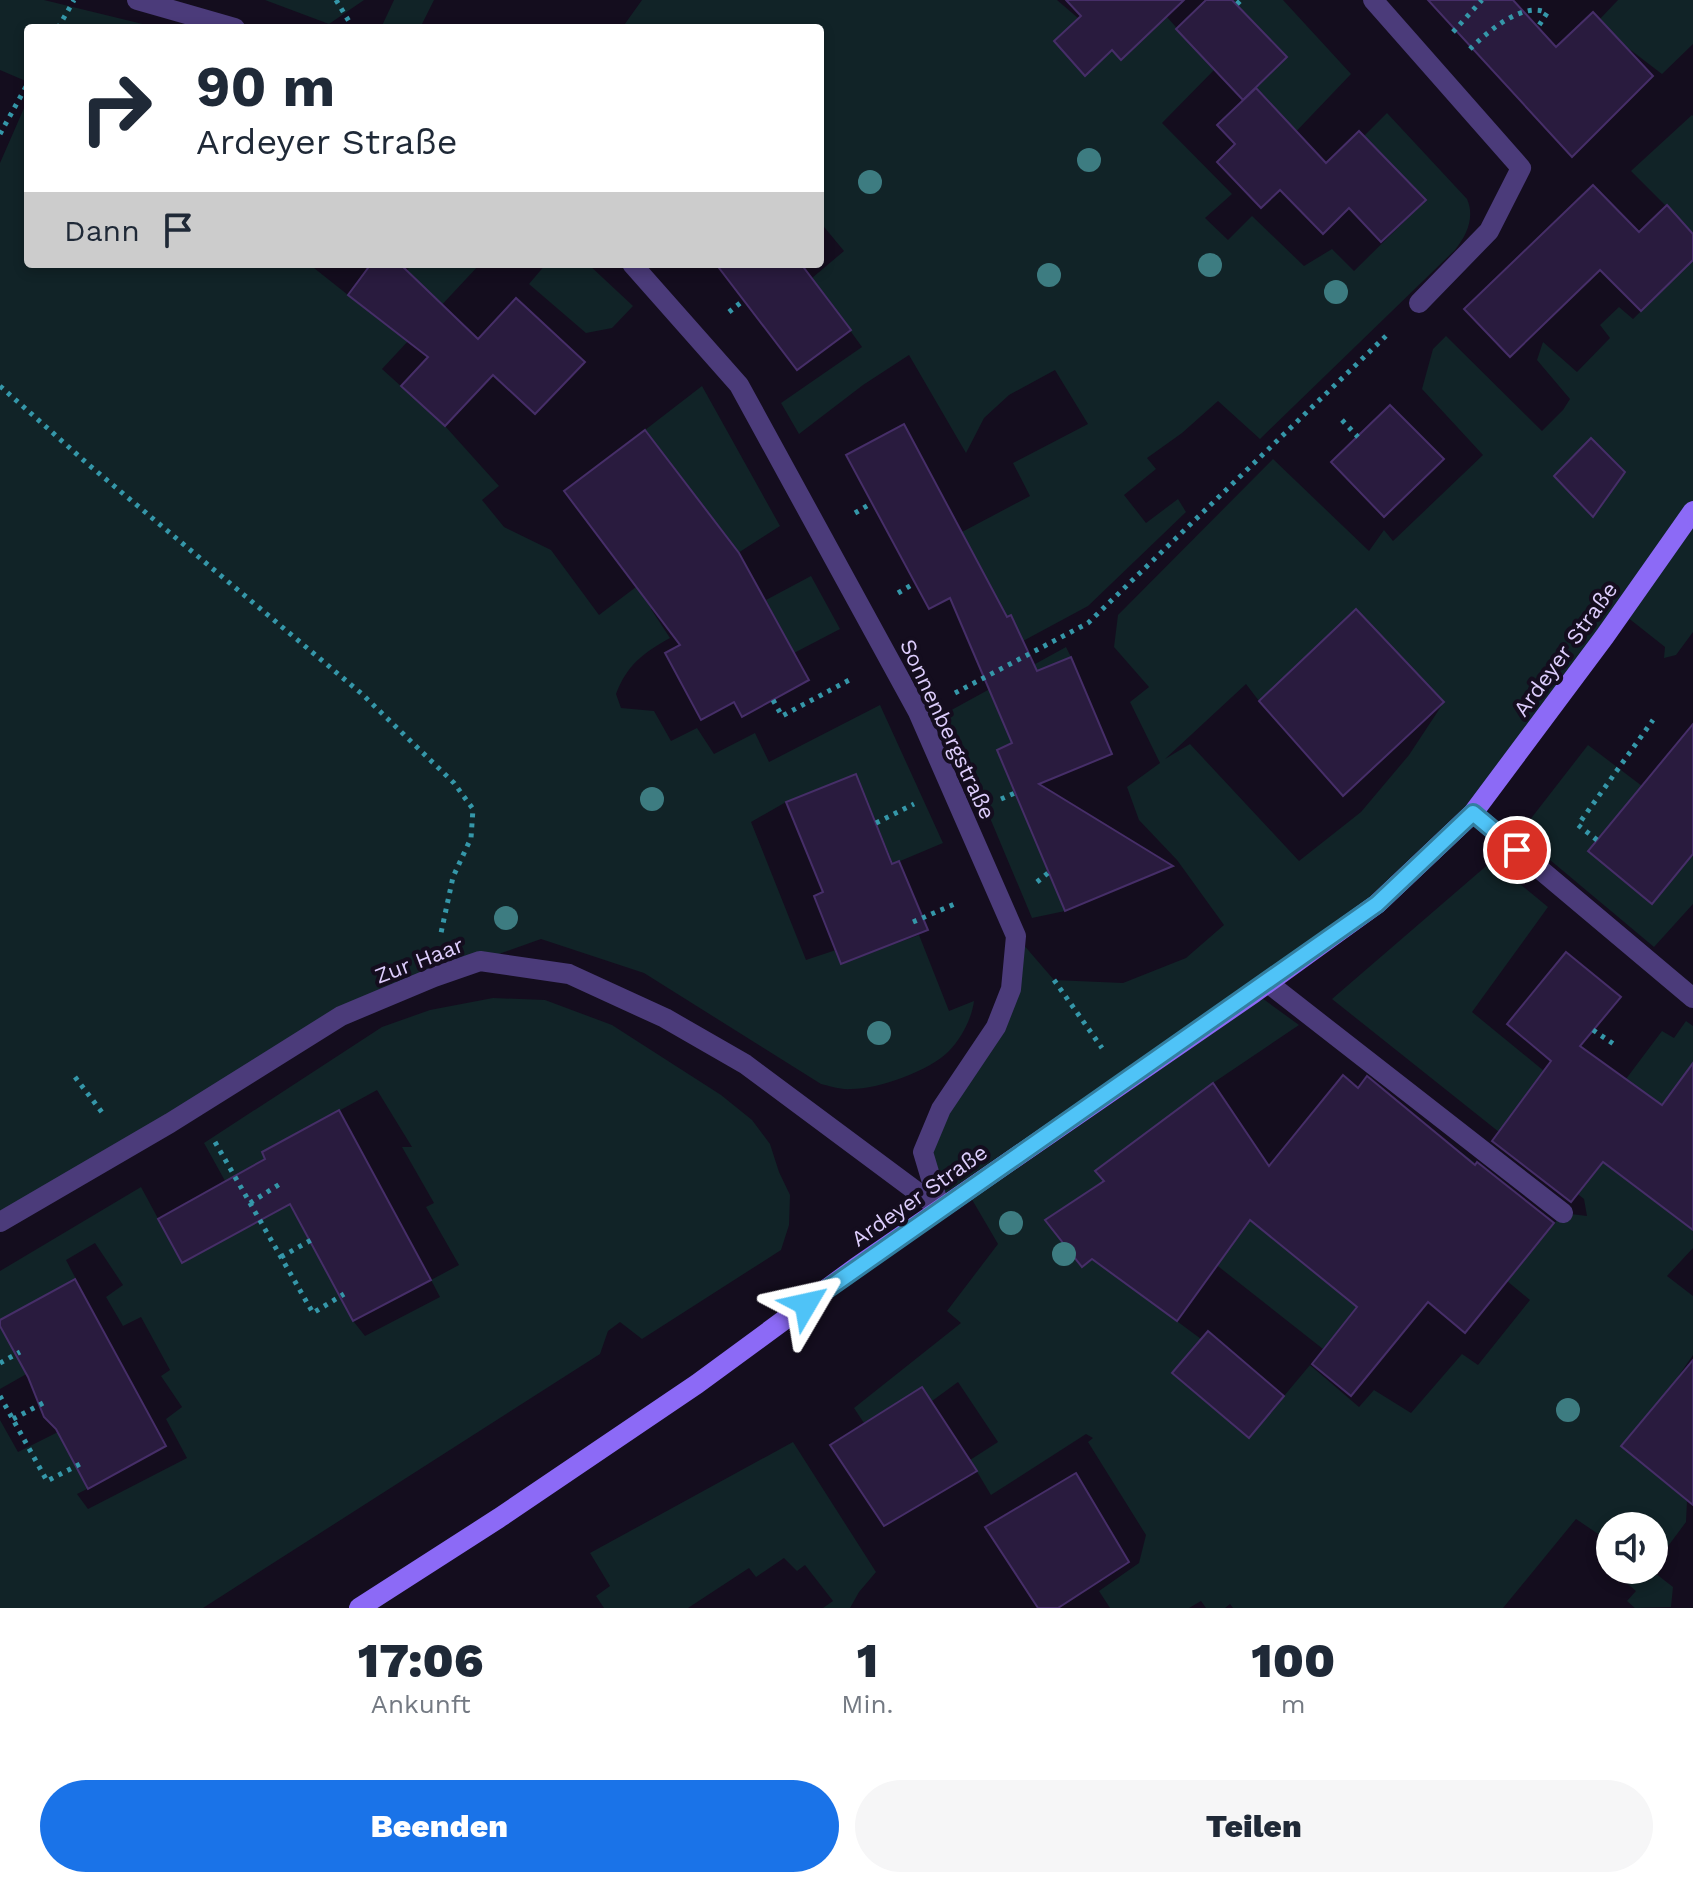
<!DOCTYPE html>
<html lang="de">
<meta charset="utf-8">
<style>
body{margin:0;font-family:"Work Sans",sans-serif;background:#f6f6f7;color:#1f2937;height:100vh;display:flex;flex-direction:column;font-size:30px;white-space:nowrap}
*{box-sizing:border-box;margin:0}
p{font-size:26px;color:#747a83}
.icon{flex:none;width:44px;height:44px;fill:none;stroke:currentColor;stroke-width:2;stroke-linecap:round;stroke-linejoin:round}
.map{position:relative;height:1608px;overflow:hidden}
.side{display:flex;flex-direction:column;background:#fff;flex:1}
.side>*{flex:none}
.banner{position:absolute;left:24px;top:24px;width:800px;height:244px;border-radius:8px;box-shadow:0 4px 12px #0003;background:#fff;color:#1f2937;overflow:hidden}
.tools{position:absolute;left:1596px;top:1512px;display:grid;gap:16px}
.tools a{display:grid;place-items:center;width:72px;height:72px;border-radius:50%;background:#fff;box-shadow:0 4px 12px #0003;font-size:40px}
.pin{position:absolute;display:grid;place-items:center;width:68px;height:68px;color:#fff;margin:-34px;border:4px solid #fff;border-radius:50%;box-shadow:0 2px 8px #0007}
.me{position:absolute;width:88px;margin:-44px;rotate:54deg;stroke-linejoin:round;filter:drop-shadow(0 0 6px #0008)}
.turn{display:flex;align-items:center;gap:28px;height:168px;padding:0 40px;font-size:36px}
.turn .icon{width:104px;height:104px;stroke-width:2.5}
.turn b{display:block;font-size:56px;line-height:68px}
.then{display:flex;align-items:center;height:76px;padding:0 40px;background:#0003;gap:16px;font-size:30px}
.eta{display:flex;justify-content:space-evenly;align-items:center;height:136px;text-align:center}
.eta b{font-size:48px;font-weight:800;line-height:56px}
.action{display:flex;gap:16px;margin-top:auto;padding:16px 40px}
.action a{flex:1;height:92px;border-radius:48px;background:#1a73e8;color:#fff;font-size:32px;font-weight:800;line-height:92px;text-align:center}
.action a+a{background:#f6f6f7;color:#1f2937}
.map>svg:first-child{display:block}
.green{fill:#112327;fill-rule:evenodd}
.building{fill:#291b3e;stroke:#462e68;stroke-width:2}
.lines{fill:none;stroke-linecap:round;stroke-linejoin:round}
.path{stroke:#3597a9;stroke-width:5;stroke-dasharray:4 6;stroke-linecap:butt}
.lane{stroke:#4b3b7a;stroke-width:20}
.street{stroke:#4b3b7a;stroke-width:20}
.secondary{stroke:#8c6af6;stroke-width:20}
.tree{fill:#3d7c81}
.route-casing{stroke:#337fa1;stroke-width:20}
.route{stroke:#4fc3f7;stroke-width:14}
.labels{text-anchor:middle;stroke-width:8;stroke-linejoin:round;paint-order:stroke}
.street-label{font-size:22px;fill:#ddcdfc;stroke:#140d1e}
</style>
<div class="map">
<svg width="1693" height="1608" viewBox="0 0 1693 1608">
<rect width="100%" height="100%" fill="#140d1e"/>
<g class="green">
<polygon points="0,0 44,0 159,28 28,28 28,82 0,70"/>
<polygon points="265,0 364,0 329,24"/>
<polygon points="394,0 434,0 420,28 381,28"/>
<path d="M642 0H1057L1078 18 1054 41 1112 50 1122 60 1167 17 1214 70 1162 123 1232 194 1205 218 1228 240 1252 216 1304 266 1332 249 1354 271 1426 200 1364 136 1387 113 1467 199C1475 217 1467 235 1455 250L1260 439 1218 401 1182 433 1147 458 1156 469 1124 495 1146 523 1178 499 1186 512 1088 606 1023 641 1002 620 986 578 962 532 1030 496 1013 463 1088 424 1055 370 1009 395 984 418 966 453 909 355 863 385 799 434 781 403 862 347 812 278 844 251 820 222V28H622Z"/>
<polygon points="1233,0 1283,0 1351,74 1288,140 1269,126 1280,114 1256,87 1287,57"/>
<polygon points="1618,0 1693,0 1693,44 1662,74 1624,45 1600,19"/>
<path d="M28 99V264H309L382 322 405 292 396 285 412 264H480L382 369 445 426 499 486 482 500 504 527 551 550 599 615 636 587 701 503 645 430 702 386 780 526 651 609 670 638C643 653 627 665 616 694L621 708 654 711 671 741 697 728 714 754 755 733 769 762 880 705 943 843 893 864 856 775 786 802 751 822 806 960 836 950 842 963 919 935 949 1011 974 1001C972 1018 961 1039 949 1051 929 1071 879 1089 851 1089 841 1090 830 1086 821 1084L644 973 541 939 434 977 0 1211V163Z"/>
<polygon points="1692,115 1693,116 1693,233 1631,171"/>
<path d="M1693 260V632L1676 655 1664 658 1665 647 1622 613 1473 813 1255 993 1299 1025 1213 1083 1257 1148 1245 1159 1332 1286 1449 1143 1474 1162 1323 1349 1181 1237 1139 1293 1201 1339 1172 1373 1249 1438 1310 1365 1359 1407 1374 1390 1411 1413 1462 1354 1478 1365 1530 1300 1507 1281 1563 1213 1587 1216 1584 1199 1554 1175 1662 1031 1674 1038 1686 1021 1693 1026V1063L1662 1105 1646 1094 1693 1230V1248L1667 1276 1693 1296V1355L1673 1384 1621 1446 1687 1501 1686 1522 1654 1565V1526H1610V1542L1576 1519 1503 1608H1233L1230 1604 1225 1608H1206L1201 1601 1189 1608H1110L1099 1591 1139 1563 1146 1535 1088 1442 1093 1438 1086 1434 991 1495 970 1460 998 1442 958 1382 932 1401 922 1387 864 1423 854 1408 961 1323 947 1311 998 1244 967 1191 940 1209 923 1152 996 1027 1016 936 1054 980 1123 983 1186 958 1224 925 1177 860 1139 820 1127 787 1160 763 1130 702 1149 687 1114 647 1118 615 1273 459 1369 551 1384 530 1393 541 1483 455 1422 389 1433 349 1446 336 1542 431 1563 410 1570 399 1537 360 1543 342 1577 372 1610 338 1600 325 1619 307 1633 319ZM1356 610 1444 702 1409 755 1361 812 1299 861 1190 744 1165 759 1246 684 1259 701Z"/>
<polygon points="546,264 588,264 633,306 612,328 586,333 529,284"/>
<polygon points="811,576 840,629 794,653 766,600"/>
<polygon points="1066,647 1071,657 1023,677 1021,739 997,750 1065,911 1032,918 946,713"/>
<polygon points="1588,745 1642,786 1693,854 1693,904 1654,947 1519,834"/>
<polygon points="1492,861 1548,907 1472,1012 1544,1071 1499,1132 1332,999"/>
<path d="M493 998 545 1000 612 1025 721 1095 752 1120 770 1144 779 1172 790 1195 789 1225 781 1250 642 1339 620 1322 608 1331 600 1354 203 1608H0V1420L18 1452 58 1432 89 1488 77 1494 88 1509 187 1458 166 1419 182 1407 161 1376 170 1370 141 1317 123 1326 106 1297 123 1285 95 1243 66 1260 76 1279 0 1320V1271L141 1187 182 1263 250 1226 204 1143 382 1027 430 1010ZM377 1090 412 1147H402L434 1203 426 1207 459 1265 431 1280 440 1297 365 1336 354 1322 356 1317 293 1211 295 1206 262 1153Z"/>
<polygon points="0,1326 30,1372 0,1389"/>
<polygon points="793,1442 876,1572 859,1592 850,1608 823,1608 833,1601 805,1565 797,1571 784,1558 756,1577 749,1568 688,1608 604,1608 596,1596 610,1586 590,1553"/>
<polygon points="1615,1570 1651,1570 1673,1587 1671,1607 1635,1608 1627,1601 1636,1591 1614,1572"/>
</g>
<g class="building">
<polygon points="1066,0 1184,0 1121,60 1112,50 1085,76 1054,41 1081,16"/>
<polygon points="1206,0 1232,0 1287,57 1243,100 1176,29"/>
<polygon points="1428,0 1513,0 1556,47 1593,12 1653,76 1572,157"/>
<polygon points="1256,88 1326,163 1359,131 1426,200 1381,242 1349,208 1323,234 1280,190 1261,208 1217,162 1235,144 1217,125"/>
<polygon points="1593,185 1639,232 1667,205 1693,234 1693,260 1641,311 1600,270 1510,357 1464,309"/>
<polygon points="371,264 400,264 478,339 516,298 585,362 535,414 493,375 445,426 401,386 428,357 348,295"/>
<polygon points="716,264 801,264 851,330 797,370"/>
<polygon points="1390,405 1444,459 1384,517 1331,462"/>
<polygon points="904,424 1007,617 1011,615 1037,671 1071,657 1112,754 1039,784 1173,866 1065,911 997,750 1012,743 950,598 929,609 846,455"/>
<polygon points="645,430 739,553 809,680 742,717 734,702 701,720 665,653 680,645 564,491"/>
<polygon points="1591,438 1625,472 1593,517 1554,476"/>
<polygon points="1356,609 1444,702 1343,796 1259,701"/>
<polygon points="1693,724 1693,854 1652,904 1588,851"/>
<polygon points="856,774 892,864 899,861 928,930 841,964 814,896 823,892 786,802"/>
<polygon points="1566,952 1621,997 1580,1046 1662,1105 1693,1063 1693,1230 1603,1162 1571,1202 1492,1141 1551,1061 1507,1024"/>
<polygon points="1343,1075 1358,1088 1367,1076 1475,1165 1477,1162 1554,1223 1465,1333 1428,1302 1351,1396 1312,1364 1357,1307 1250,1220 1177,1321 1092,1259 1082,1267 1045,1220 1104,1181 1095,1171 1213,1083 1269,1166"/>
<polygon points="339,1110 431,1280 353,1321 290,1204 182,1263 158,1219 265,1159 262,1152"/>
<polygon points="75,1279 166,1446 88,1489 56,1429 44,1417 28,1377 0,1326 0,1320"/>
<polygon points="1208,1331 1284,1396 1249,1438 1172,1373"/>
<polygon points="1693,1360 1693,1505 1621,1446"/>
<polygon points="922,1387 977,1471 884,1526 830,1445"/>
<polygon points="1076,1473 1129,1562 1058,1608 1038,1608 985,1527"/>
</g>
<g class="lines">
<g class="path">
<polyline points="336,0 353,28"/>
<polyline points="1237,4 1241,0"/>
<polyline points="58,28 74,0"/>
<polyline points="1453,32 1482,0"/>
<path d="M1470 49C1486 33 1524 0 1547 13L1538 27"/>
<polyline points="0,134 28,83"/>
<polyline points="729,312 744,300"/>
<polyline points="0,386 89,465 362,694 454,783 473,809 471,838 453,877 441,933"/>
<polyline points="1342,420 1358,437"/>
<polyline points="855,513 872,503"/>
<polyline points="898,593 915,583"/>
<polyline points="955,693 1088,623 1390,332"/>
<polyline points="773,700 782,716 853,678"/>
<polyline points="1001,799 1015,793"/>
<polyline points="876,823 914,804"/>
<polyline points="1597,840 1578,825 1653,720"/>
<polyline points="1037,882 1048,873"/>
<polyline points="913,922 957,903"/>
<polyline points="1054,980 1102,1048"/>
<polyline points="1593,1030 1615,1045"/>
<polyline points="75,1077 104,1115"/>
<polyline points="215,1142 313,1313 344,1294"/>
<polyline points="250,1203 283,1182"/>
<polyline points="281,1257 313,1239"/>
<polyline points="0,1363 20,1352"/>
<polyline points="0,1396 47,1481 80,1464"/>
<polyline points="13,1419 45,1402"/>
</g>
<g class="lane">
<polyline points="1473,813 1693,998"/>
<polyline points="1268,983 1563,1213"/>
</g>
<g class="street">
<polyline points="137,0 235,28"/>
<polyline points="1373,0 1521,168 1489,231 1419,303"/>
<polyline points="632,264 739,385 918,712 1016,936 1011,989 996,1027 941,1109 923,1152 940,1209"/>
<polyline points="0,1222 170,1123 341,1016 434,977 480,961 569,974 665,1018 745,1064 940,1209"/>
</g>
<polyline class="secondary" points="359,1608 499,1518 697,1384 855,1268 1254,993 1377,904 1473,813 1605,636 1693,511"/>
</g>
<g class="tree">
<circle cx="1089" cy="160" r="12"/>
<circle cx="870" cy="182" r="12"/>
<circle cx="1210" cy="265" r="12"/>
<circle cx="1049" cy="275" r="12"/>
<circle cx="1336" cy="292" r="12"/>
<circle cx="652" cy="799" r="12"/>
<circle cx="506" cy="918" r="12"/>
<circle cx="879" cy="1033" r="12"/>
<circle cx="1011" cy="1223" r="12"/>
<circle cx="1064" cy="1254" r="12"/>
<circle cx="1568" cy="1410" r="12"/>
</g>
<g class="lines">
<g class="route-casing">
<polyline id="route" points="806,1304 1377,904 1473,813 1517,850"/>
</g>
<use href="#route" class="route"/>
</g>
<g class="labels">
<g class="street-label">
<text transform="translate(1565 649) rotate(-54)" y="8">Ardeyer Straße</text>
<text transform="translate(948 729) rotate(65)" y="8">Sonnenbergstraße</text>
<text transform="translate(419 960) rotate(-21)" y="8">Zur Haar</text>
<text transform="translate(919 1195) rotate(-35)" y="8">Ardeyer Straße</text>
</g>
</g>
</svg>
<div class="tools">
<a><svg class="icon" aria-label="sound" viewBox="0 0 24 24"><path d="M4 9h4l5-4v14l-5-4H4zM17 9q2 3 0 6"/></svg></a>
</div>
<div class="pin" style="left:1517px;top:850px;background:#d93025"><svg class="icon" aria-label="arrive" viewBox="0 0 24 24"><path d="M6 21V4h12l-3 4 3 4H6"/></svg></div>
<svg class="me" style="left:806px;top:1304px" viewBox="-20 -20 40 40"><path d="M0-17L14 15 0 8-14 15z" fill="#4fc3f7" stroke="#fff" stroke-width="4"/></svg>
<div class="banner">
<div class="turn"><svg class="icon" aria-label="right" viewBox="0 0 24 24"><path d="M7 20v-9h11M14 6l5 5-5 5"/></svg><div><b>90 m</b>Ardeyer Straße</div></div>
<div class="then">Dann<svg class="icon" aria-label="arrive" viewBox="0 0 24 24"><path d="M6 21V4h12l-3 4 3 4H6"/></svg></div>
</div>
</div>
<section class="side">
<div class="eta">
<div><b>17:06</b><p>Ankunft</p></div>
<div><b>1</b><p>Min.</p></div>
<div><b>100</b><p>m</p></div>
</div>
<div class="action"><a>Beenden</a><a>Teilen</a></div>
</section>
